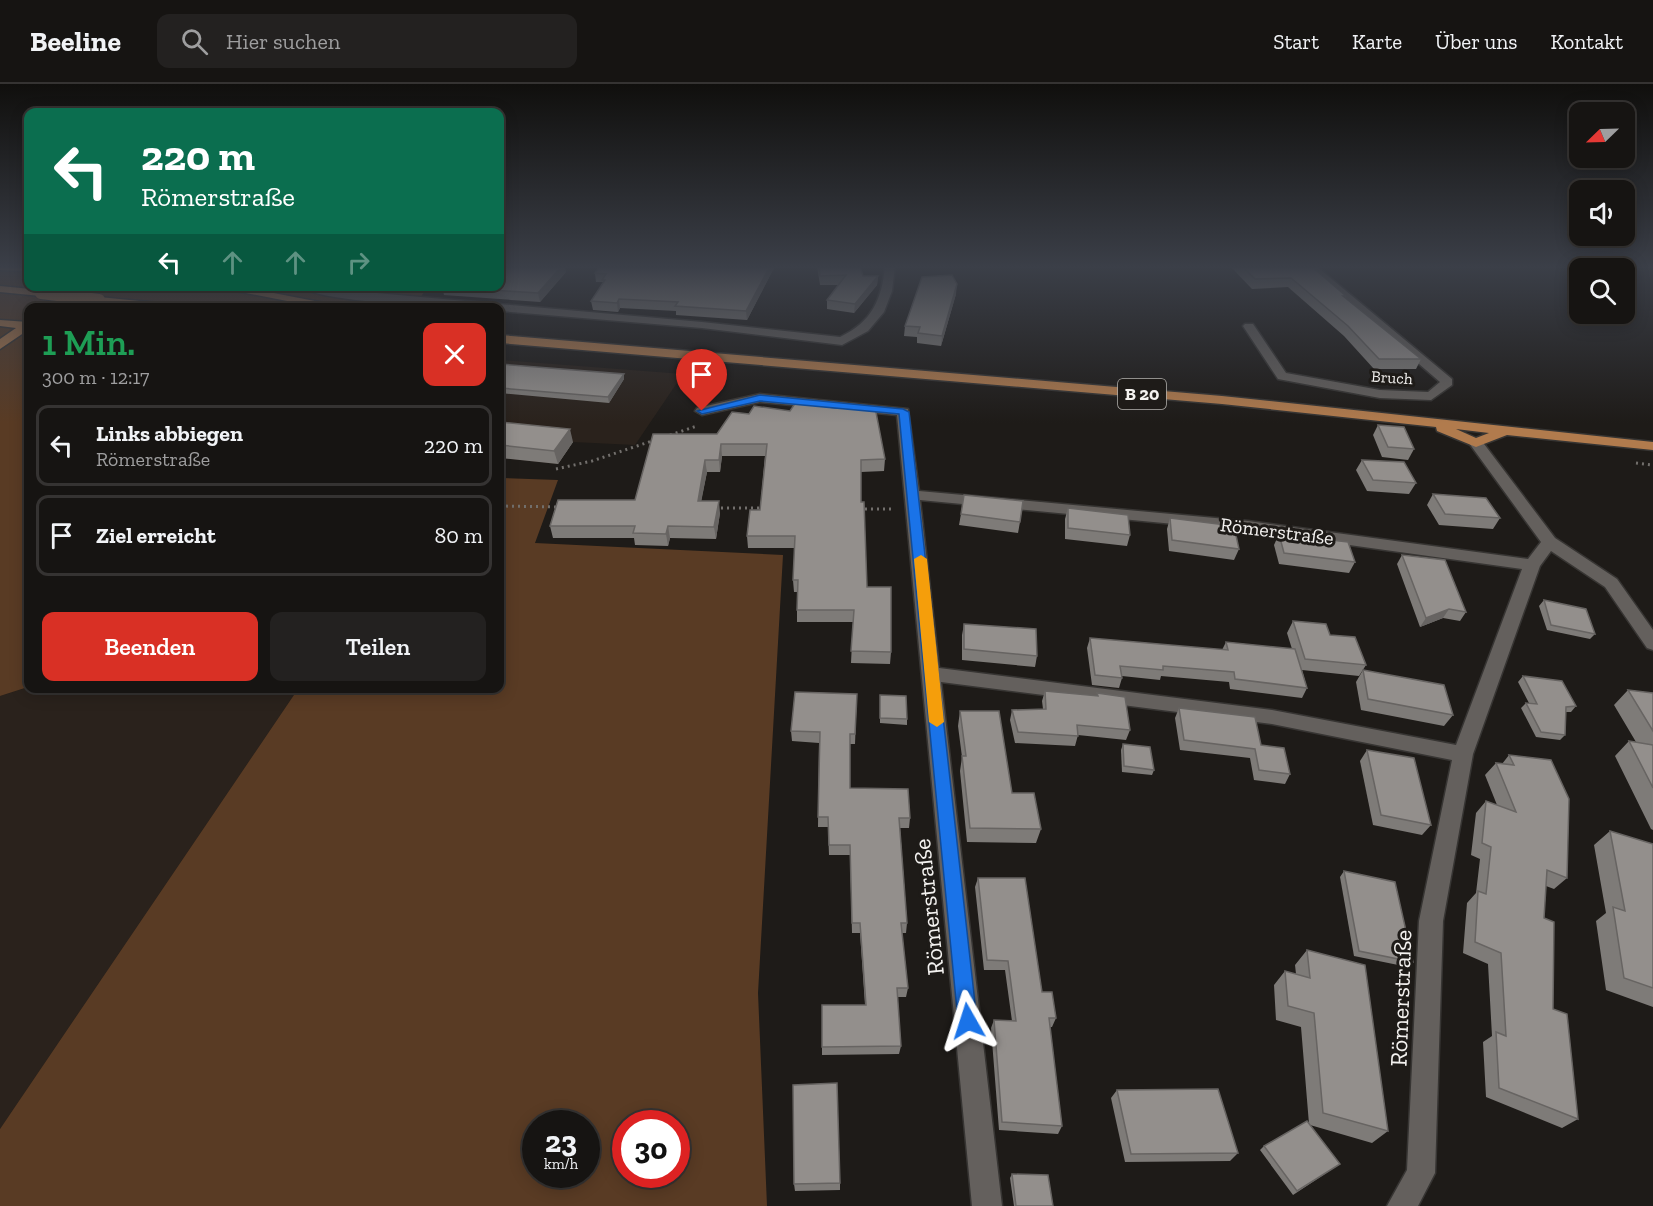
<!DOCTYPE html>
<html lang="de">
<meta charset="utf-8">
<style>
body{margin:0;font-family:"Zilla Slab",serif;background:#232120;color:#f1f3f6;height:100vh;display:flex;flex-direction:column;font-size:22px;white-space:nowrap}
*{box-sizing:border-box;margin:0}
p{font-size:20px;color:#9e9e9f}
.icon{flex:none;width:33px;height:33px;fill:none;stroke:currentColor;stroke-width:2;stroke-linecap:round;stroke-linejoin:round}
.map{position:relative;flex:1;overflow:hidden}
.details{position:absolute;left:24px;top:219px;width:480px;height:390px;display:flex;flex-direction:column;background:#161412;border-radius:12px;box-shadow:0 3px 15px #0003,0 0 0 2px #353332}
.details>*{flex:none}
.banner{position:absolute;left:24px;top:24px;width:480px;height:183px;border-radius:12px;box-shadow:0 3px 15px #0003,0 0 0 2px #353332;background:#0b6e4f;color:#fff;overflow:hidden}
.needle{width:39px;rotate:247deg}
.buttons{position:absolute;left:1569px;top:18px;display:grid;gap:12px}
.buttons a{display:grid;place-items:center;width:66px;height:66px;border-radius:12px;background:#161412;box-shadow:0 3px 15px #0003,0 0 0 2px #353332;font-size:30px}
.speed{position:absolute;left:522px;top:1026px;display:flex;gap:12px;font-size:30px;font-weight:700;text-align:center}
.speed>*{display:grid;place-content:center;width:78px;height:78px;border-radius:50%;background:#161412;box-shadow:0 3px 15px #0003,0 0 0 2px #353332;line-height:1}
.speed small{font-size:15px;font-weight:400}
.speed .limit{border:9px solid #d22;background:#fff;color:#111}
.pin{position:absolute;display:grid;place-items:center;width:51px;height:51px;color:#fff;margin:-62px -26px;border-radius:50% 50% 50% 0;rotate:-45deg;box-shadow:0 0 6px #0007}
.pin .icon{rotate:45deg}
.me{position:absolute;width:66px;margin:-33px;rotate:354deg;stroke-linejoin:round;filter:drop-shadow(0 0 4px #0008)}
.turn{display:flex;align-items:center;gap:21px;height:126px;padding:0 18px;font-size:27px}
.turn .icon{width:78px;height:78px;stroke-width:2.5}
.turn b{display:block;font-size:42px;line-height:51px}
.lanes{display:flex;align-items:center;height:57px;padding:0 18px;background:#0003;justify-content:center;gap:30px;direction:ltr}
.lanes .off{opacity:.35}
.round{display:grid;place-items:center;flex:none;width:63px;height:63px;border-radius:12px;background:#232120}
.head{display:flex;align-items:center;justify-content:space-between;height:102px;padding:0 18px}
h1{font-size:36px;font-weight:600;line-height:45px;color:#1e9e55}
.cta{display:flex;gap:12px;margin-top:auto;padding:12px 18px}
.cta a{flex:1;height:69px;border-radius:12px;background:#d93025;color:#fff;font-size:24px;font-weight:600;line-height:69px;text-align:center}
.cta a+a{background:#232120;color:#f1f3f6}
ul{padding:0;list-style:none}
li{display:flex;align-items:center;gap:18px;height:81px;margin:0 12px 9px;padding:0 6px;border:3px solid #353332;border-radius:12px}
li div{flex:1}
li b{display:block;font-size:22px}
li em{font-style:normal}
header{display:flex;align-items:center;gap:36px;box-sizing:border-box;height:84px;padding:0 30px;background:#161412;border-bottom:2px solid #353332}
header strong{font-size:28px}
nav{display:flex;gap:33px;margin-inline-start:auto;font-size:21px}
.search{width:420px;height:54px;background:#232120;display:flex;align-items:center;gap:15px;box-sizing:border-box;padding:0 21px;border-radius:12px;color:#9e9e9f;font-size:22px}
.map>svg:first-child{display:block}
.built{fill:#2a221c}
.green{fill:#593b24;fill-rule:evenodd}
.lines{fill:none;stroke-linecap:round;stroke-linejoin:round}
.minor-casing{stroke:#373533;stroke-width:3}
.primary-casing{stroke:#373533;stroke-width:3}
.path{stroke:#726f6c;stroke-width:3;stroke-dasharray:2 4;stroke-linecap:butt}
.minor{fill:#64605d;fill-rule:evenodd}
.primary{fill:#b17b4d;fill-rule:evenodd}
.primary-bridge-casing{stroke:#373533;stroke-width:14;stroke-linecap:butt}
.primary-bridge{stroke:#b17b4d;stroke-width:12}
.wall{fill:#7e7b78}
.shaded-wall{fill:#676462}
.building{fill:#938f8c;stroke:#676462;stroke-width:1.5}
.route{fill:#1a73e8;stroke:#114b97;stroke-width:1.5}
.slow{fill:#f59e0b}
.labels{text-anchor:middle;stroke-width:6;stroke-linejoin:round;paint-order:stroke}
.far-street-label{font-size:16px;fill:#f4f2f0;stroke:#1e1b18}
.shield{fill:#1e1b18;stroke:#b4b2af;stroke-width:1.5}
.shield-label{font-size:18px;font-weight:bold;fill:#f4f2f0}
.street-label{font-size:20px;fill:#f4f2f0;stroke:#1e1b18}
.near-street-label{font-size:24px;fill:#f4f2f0;stroke:#1e1b18}
</style>
<header>
<strong>Beeline</strong>
<div class="search"><svg class="icon" aria-label="search" viewBox="0 0 24 24"><circle cx="10" cy="10" r="6"/><path d="M15 15l6 6"/></svg>Hier suchen</div>
<nav><a>Start</a><a>Karte</a><a>Über uns</a><a>Kontakt</a></nav>
</header>
<div class="map">
<svg width="1653" height="1122" viewBox="0 0 1653 1122">
<rect width="100%" height="100%" fill="#1e1b18"/>
<g class="built">
<polygon points="500,276 683,290 635,361 573,358 558,380 500,374"/>
<polygon points="28,603 298,605 0,1045 0,612"/>
</g>
<g class="green">
<polygon points="0,182 28,182 28,202 428,203 413,223 28,224 28,603 0,612"/>
<path d="M500 394 558 396 535 459 783 471 758 909 767 1122H0V1045L298 605 500 604ZM536 1040H586V1090H536ZM626 1040H676V1090H626Z"/>
</g>
<g class="lines">
<g class="minor-casing">
<g id="minor">
<path d="M885 182H895L892 207 884 228 868 247 842 261 702 244 500 227V224C463 224 323 220 298 202L702 238 840 253C872 238 882 215 885 182Z"/>
<polygon points="1305,182 1316,182 1452,295 1452,301 1431,316 1380,314 1278,295 1243,242 1245,240 1253,240 1286,289 1380,306 1428,308 1440,298"/>
<path d="M760 310 908 325 919 407 1248 437 1528 475 1541 458 1469 359 1476 355 1481 356 1555 454 1617 495 1653 546V566L1647 564 1605 503 1551 467 1540 482 1473 670 1443 837 1435 1089 1418 1122H1387L1407 1086 1419 837 1452 676 1272 640 941 598 1002 1122H972L897 331 760 318 702 331 695 327 697 324ZM920 416 1248 447 1522 485 1456 661 1272 626 939 584Z"/>
</g>
</g>
<g class="primary-casing">
<g id="primary">
<polygon points="0,182 28,182 28,187 0,186"/>
<polygon points="0,202 41,206 46,209 41,212 0,208"/>
<polygon points="82,202 95,202 64,224 51,224"/>
<polygon points="210,202 237,202 351,224 323,224"/>
<polygon points="99,213 180,221 185,224 141,224 95,218 93,216"/>
<polygon points="0,236 28,238 28,246 0,265 0,255 16,244 0,242"/>
<path d="M500 251 1222 312 1653 358V366L1507 351 1476 363 1437 347 1436 343 1222 320 500 259ZM1456 345 1489 349 1476 354Z"/>
</g>
</g>
<g class="path">
<polyline points="670,351 697,342"/>
<polyline points="1636,379 1653,381"/>
<polyline points="556,385 592,377 655,356"/>
<polyline points="500,422 561,423"/>
<polyline points="715,424 765,424"/>
<polyline points="859,425 894,425"/>
</g>
<use href="#minor" class="minor"/>
<use href="#primary" class="primary"/>
<g class="primary-bridge-casing">
<polyline id="primary-bridge" points="41,209 99,216"/>
</g>
<use href="#primary-bridge" class="primary-bridge"/>
</g>
<g class="wall">
<polygon points="600,182 775,182 747,236 676,231 676,227 620,224 618,228 593,226 591,217 603,199 603,198 596,198 595,189"/>
<polygon points="817,182 860,182 863,192 878,192 877,201 854,229 827,225 827,216 839,201 820,201"/>
<polygon points="1230,182 1311,182 1346,212 1345,215 1421,275 1416,285 1374,285 1344,252 1288,203 1252,205"/>
<polygon points="566,188 540,218 444,211 442,203"/>
<polygon points="956,210 941,262 917,259 917,253 904,252 905,242"/>
<polygon points="500,280 624,290 624,295 609,319 500,309"/>
<polygon points="500,338 573,358 558,380 500,374"/>
<polygon points="1378,341 1414,365 1408,376 1382,373 1373,351"/>
<polygon points="717,350 885,375 884,387 861,388 861,418 867,503 891,568 890,580 851,579 853,538 797,538 797,508 794,508 793,496 795,464 748,464 747,452 760,426 765,372 722,372 720,388 707,388 701,417 720,429 716,455 670,454 668,462 635,461 634,454 553,454 550,442 635,416"/>
<polygon points="1362,376 1416,399 1409,410 1367,407 1356,386"/>
<polygon points="1433,410 1500,434 1493,445 1439,441 1427,421"/>
<polygon points="1068,424 1130,451 1127,462 1065,455 1065,435"/>
<polygon points="961,430 1020,438 1018,449 959,441"/>
<polygon points="1170,434 1239,465 1234,476 1169,467 1167,445"/>
<polygon points="1279,450 1355,478 1349,489 1279,480 1274,461"/>
<polygon points="1402,471 1466,528 1460,537 1443,534 1420,543 1397,480"/>
<polygon points="1544,516 1595,550 1590,555 1547,546 1539,522"/>
<polygon points="1293,537 1330,551 1366,581 1359,592 1302,586 1307,604 1302,614 1230,605 1229,598 1161,592 1160,596 1122,592 1122,594 1119,604 1092,601 1087,564 1090,554 1222,566 1226,558 1292,565 1287,549"/>
<polygon points="964,540 1037,572 1035,583 962,576 962,551"/>
<polygon points="1363,586 1453,631 1444,642 1361,626 1356,598"/>
<polygon points="1523,592 1576,622 1571,628 1566,628 1565,651 1560,656 1536,653 1521,624 1526,619 1529,619 1518,598"/>
<polygon points="1628,606 1653,609 1653,746 1651,745 1615,672 1629,657 1636,658 1614,621"/>
<polygon points="1045,607 1097,612 1097,609 1130,646 1126,656 1078,651 1075,662 1015,659 1010,636 1012,626 1043,625 1042,617"/>
<polygon points="857,610 855,660 850,660 850,704 910,734 909,744 900,744 907,839 906,849 902,849 908,904 906,913 897,913 901,962 899,970 822,971 822,921 865,921 860,849 852,849 850,771 829,771 828,743 818,743 819,659 792,657 791,647"/>
<polygon points="880,617 907,635 907,641 880,639"/>
<polygon points="1179,624 1261,661 1290,690 1285,700 1254,696 1250,674 1180,666 1175,634"/>
<polygon points="960,627 1012,709 1041,745 1036,759 967,758 960,687 962,673 958,642"/>
<polygon points="1123,660 1154,686 1152,691 1122,688 1121,666"/>
<polygon points="1367,666 1431,741 1422,751 1373,741 1360,677"/>
<polygon points="1509,671 1567,794 1554,805 1546,802 1544,834 1553,925 1578,1035 1562,1044 1486,1013 1483,958 1492,952 1488,880 1463,869 1467,819 1476,809 1480,775 1471,771 1476,729 1486,717 1497,721 1485,691 1496,679 1502,680"/>
<polygon points="1610,747 1653,760 1653,923 1606,906 1596,837 1606,829 1594,761"/>
<polygon points="1344,787 1413,878 1408,883 1354,872 1340,793"/>
<polygon points="978,794 1042,908 1056,934 1052,943 1050,943 1062,1042 1058,1050 999,1046 991,944 994,936 1012,937 1005,886 984,886 975,803"/>
<polygon points="1307,866 1388,1047 1372,1059 1310,1041 1340,1080 1293,1111 1260,1066 1264,1062 1309,1040 1301,943 1276,936 1274,901 1285,887 1296,890 1295,881"/>
<polygon points="1117,1006 1238,1069 1230,1077 1125,1078 1111,1014"/>
<polygon points="1012,1090 1053,1122 1014,1122 1010,1094"/>
<polygon points="840,1099 840,1106 795,1107 794,1100"/>
</g>
<g class="shaded-wall">
<polygon points="562,182 565,182 566,188 540,218 538,209"/>
<polygon points="770,182 775,182 747,236 746,227"/>
<polygon points="878,192 877,201 854,229 855,220"/>
<polygon points="957,200 956,210 941,262 942,252"/>
<polygon points="619,215 620,224 618,228 617,219"/>
<polygon points="624,290 624,295 609,319 608,313"/>
<polygon points="570,345 573,358 558,380 554,367"/>
<polygon points="721,360 722,372 720,388 719,376"/>
<polygon points="705,376 707,388 699,429 698,417"/>
<polygon points="719,417 720,429 716,455 714,443"/>
<polygon points="668,442 670,454 668,462 666,450"/>
<polygon points="1449,525 1443,534 1420,543 1426,534"/>
</g>
<g class="building">
<polygon points="500,182 562,182 538,209 442,203 500,202"/>
<polygon points="600,182 770,182 746,227 675,222 678,218 619,215 617,219 591,217 605,196 602,196 606,190 595,189"/>
<polygon points="819,182 860,182 863,192 878,192 855,220 827,216 846,191 820,192"/>
<polygon points="1242,182 1311,182 1346,212 1343,212 1421,275 1379,275 1348,242 1291,194 1255,195"/>
<polygon points="952,191 957,200 942,252 918,249 920,243 905,242 922,193"/>
<polygon points="500,280 624,290 608,313 500,304"/>
<polygon points="796,318 835,324 875,323 885,375 861,376 861,418 864,418 867,503 891,503 891,568 851,567 854,526 797,526 798,496 793,496 795,452 747,452 750,426 760,426 767,360 721,360 719,376 705,376 698,417 719,417 714,443 668,442 666,450 633,449 635,442 550,442 558,416 635,416 653,350 717,350 732,328 749,330 754,322 790,327"/>
<polygon points="500,338 570,345 554,367 500,361"/>
<polygon points="1378,341 1404,343 1414,365 1388,363"/>
<polygon points="1362,376 1404,378 1416,399 1373,396"/>
<polygon points="1433,410 1486,414 1500,434 1445,430"/>
<polygon points="964,411 1023,417 1020,438 961,430"/>
<polygon points="1068,424 1128,431 1130,451 1068,444"/>
<polygon points="1170,434 1234,442 1239,465 1172,456"/>
<polygon points="1279,450 1348,458 1355,478 1284,469"/>
<polygon points="1402,471 1445,476 1466,528 1449,525 1426,534"/>
<polygon points="1544,516 1586,525 1595,550 1551,541"/>
<polygon points="1293,537 1326,540 1330,551 1355,553 1366,581 1305,575"/>
<polygon points="964,540 1036,545 1037,572 964,565"/>
<polygon points="1090,554 1228,566 1226,558 1295,565 1307,604 1235,595 1234,588 1163,582 1163,586 1120,582 1122,594 1095,591"/>
<polygon points="1363,586 1444,601 1453,631 1368,615"/>
<polygon points="1523,592 1562,597 1576,622 1566,623 1565,651 1541,648 1526,619 1537,620"/>
<polygon points="1628,606 1653,609 1653,647"/>
<polygon points="1045,607 1098,612 1097,609 1125,613 1130,646 1077,641 1078,652 1018,648 1012,626 1046,625"/>
<polygon points="795,608 857,610 855,650 850,650 850,704 908,705 910,734 899,734 907,839 901,839 908,904 897,904 901,962 822,963 822,921 866,921 860,839 852,839 850,761 829,761 828,733 818,733 820,648 791,647"/>
<polygon points="880,611 906,612 907,635 880,634"/>
<polygon points="1179,624 1255,633 1261,661 1284,664 1290,690 1259,686 1255,665 1184,656"/>
<polygon points="960,627 999,627 1012,709 1034,709 1041,745 970,744 962,672 966,672"/>
<polygon points="1629,657 1653,661 1653,704"/>
<polygon points="1123,660 1150,663 1154,686 1124,682"/>
<polygon points="1367,666 1414,674 1431,741 1381,731"/>
<polygon points="1509,671 1551,676 1569,715 1567,794 1547,786 1544,834 1554,838 1553,925 1567,930 1578,1035 1499,1004 1496,948 1506,952 1501,869 1475,858 1478,807 1486,810 1491,763 1482,759 1486,717 1516,728 1496,679 1514,681"/>
<polygon points="1610,747 1653,760 1653,904 1624,894 1613,823 1625,827"/>
<polygon points="1344,787 1395,798 1413,878 1359,867"/>
<polygon points="978,794 1025,794 1042,908 1052,908 1056,934 1049,934 1062,1042 1002,1038 994,936 1016,937 1008,877 987,876"/>
<polygon points="1307,866 1365,881 1388,1047 1323,1029 1314,929 1288,922 1285,887 1310,894"/>
<polygon points="837,999 840,1099 794,1100 793,1001"/>
<polygon points="1218,1005 1238,1069 1131,1070 1117,1006"/>
<polygon points="1307,1037 1340,1080 1297,1107 1264,1062"/>
<polygon points="1012,1090 1048,1091 1053,1122 1016,1122"/>
</g>
<linearGradient id="sky" x2="0" y2="1"><stop stop-color="#100f0d"/><stop offset="0.54" stop-color="#3b3f48"/><stop offset="1" stop-color="#3b3f48" stop-opacity="0"/></linearGradient>
<rect width="1653" height="339" fill="url(#sky)"/>
<polygon class="route" points="760,311 903,325 909,328 977,937 975,944 968,947 961,944 958,937 899,330 760,317 702,330 697,327"/>
<polygon class="slow" points="921,471 927,475 944,638 937,643 929,638 914,475"/>
<g class="labels">
<g class="far-street-label">
<text transform="translate(1392 293) rotate(4)" y="6">Bruch</text>
</g>
<rect class="shield" x="1118" y="295" width="48" height="30" rx="4.5"/>
<g class="shield-label">
<text x="1142" y="316">B 20</text>
</g>
<g class="street-label">
<text transform="translate(1277 447) rotate(7)" y="7">Römerstraße</text>
</g>
<g class="near-street-label">
<text transform="translate(929 823) rotate(-96)" y="8">Römerstraße</text>
<text transform="translate(1401 914) rotate(-88)" y="8">Römerstraße</text>
</g>
</g>
</svg>
<div class="buttons">
<a><svg class="needle" viewBox="-14 -14 28 28"><path d="M0-13l5 13h-10z" fill="#e53935"/><path d="M0 13l5-13h-10z" fill="#9e9e9f"/></svg></a>
<a><svg class="icon" aria-label="sound" viewBox="0 0 24 24"><path d="M4 9h4l5-4v14l-5-4H4zM17 9q2 3 0 6"/></svg></a>
<a><svg class="icon" aria-label="search" viewBox="0 0 24 24"><circle cx="10" cy="10" r="6"/><path d="M15 15l6 6"/></svg></a>
</div>
<div class="speed"><div>23<small>km/h</small></div><div class="limit">30</div></div>
<div class="pin" style="left:702px;top:327px;background:#d93025"><svg class="icon" aria-label="arrive" viewBox="0 0 24 24"><path d="M6 21V4h12l-3 4 3 4H6"/></svg></div>
<svg class="me" style="left:968px;top:937px" viewBox="-20 -20 40 40"><path d="M0-17L14 15 0 8-14 15z" fill="#1a73e8" stroke="#fff" stroke-width="4"/></svg>
<div class="banner">
<div class="turn"><svg class="icon" aria-label="left" viewBox="0 0 24 24"><path d="M17 20v-9H6M10 6l-5 5 5 5"/></svg><div><b>220 m</b>Römerstraße</div></div>
<div class="lanes"><svg class="icon" aria-label="left" viewBox="0 0 24 24"><path d="M17 20v-9H6M10 6l-5 5 5 5"/></svg><svg class="icon off" aria-label="ahead" viewBox="0 0 24 24"><path d="M12 20V5M6 11l6-6 6 6"/></svg><svg class="icon off" aria-label="ahead" viewBox="0 0 24 24"><path d="M12 20V5M6 11l6-6 6 6"/></svg><svg class="icon off" aria-label="right" viewBox="0 0 24 24"><path d="M7 20v-9h11M14 6l5 5-5 5"/></svg></div>
</div>
<section class="details">
<div class="head"><div><h1>1 Min.</h1><p>300 m · 12:17</p></div><a class="round" style="background:#d93025;color:#fff"><svg class="icon" aria-label="close" viewBox="0 0 24 24"><path d="M6 6l12 12M18 6L6 18"/></svg></a></div>
<ul>
<li><svg class="icon" aria-label="left" viewBox="0 0 24 24"><path d="M17 20v-9H6M10 6l-5 5 5 5"/></svg><div><b>Links abbiegen</b><p>Römerstraße</p></div><em>220 m</em></li>
<li><svg class="icon" aria-label="arrive" viewBox="0 0 24 24"><path d="M6 21V4h12l-3 4 3 4H6"/></svg><div><b>Ziel erreicht</b></div><em>80 m</em></li>
</ul>
<div class="cta"><a>Beenden</a><a>Teilen</a></div>
</section>
</div>
